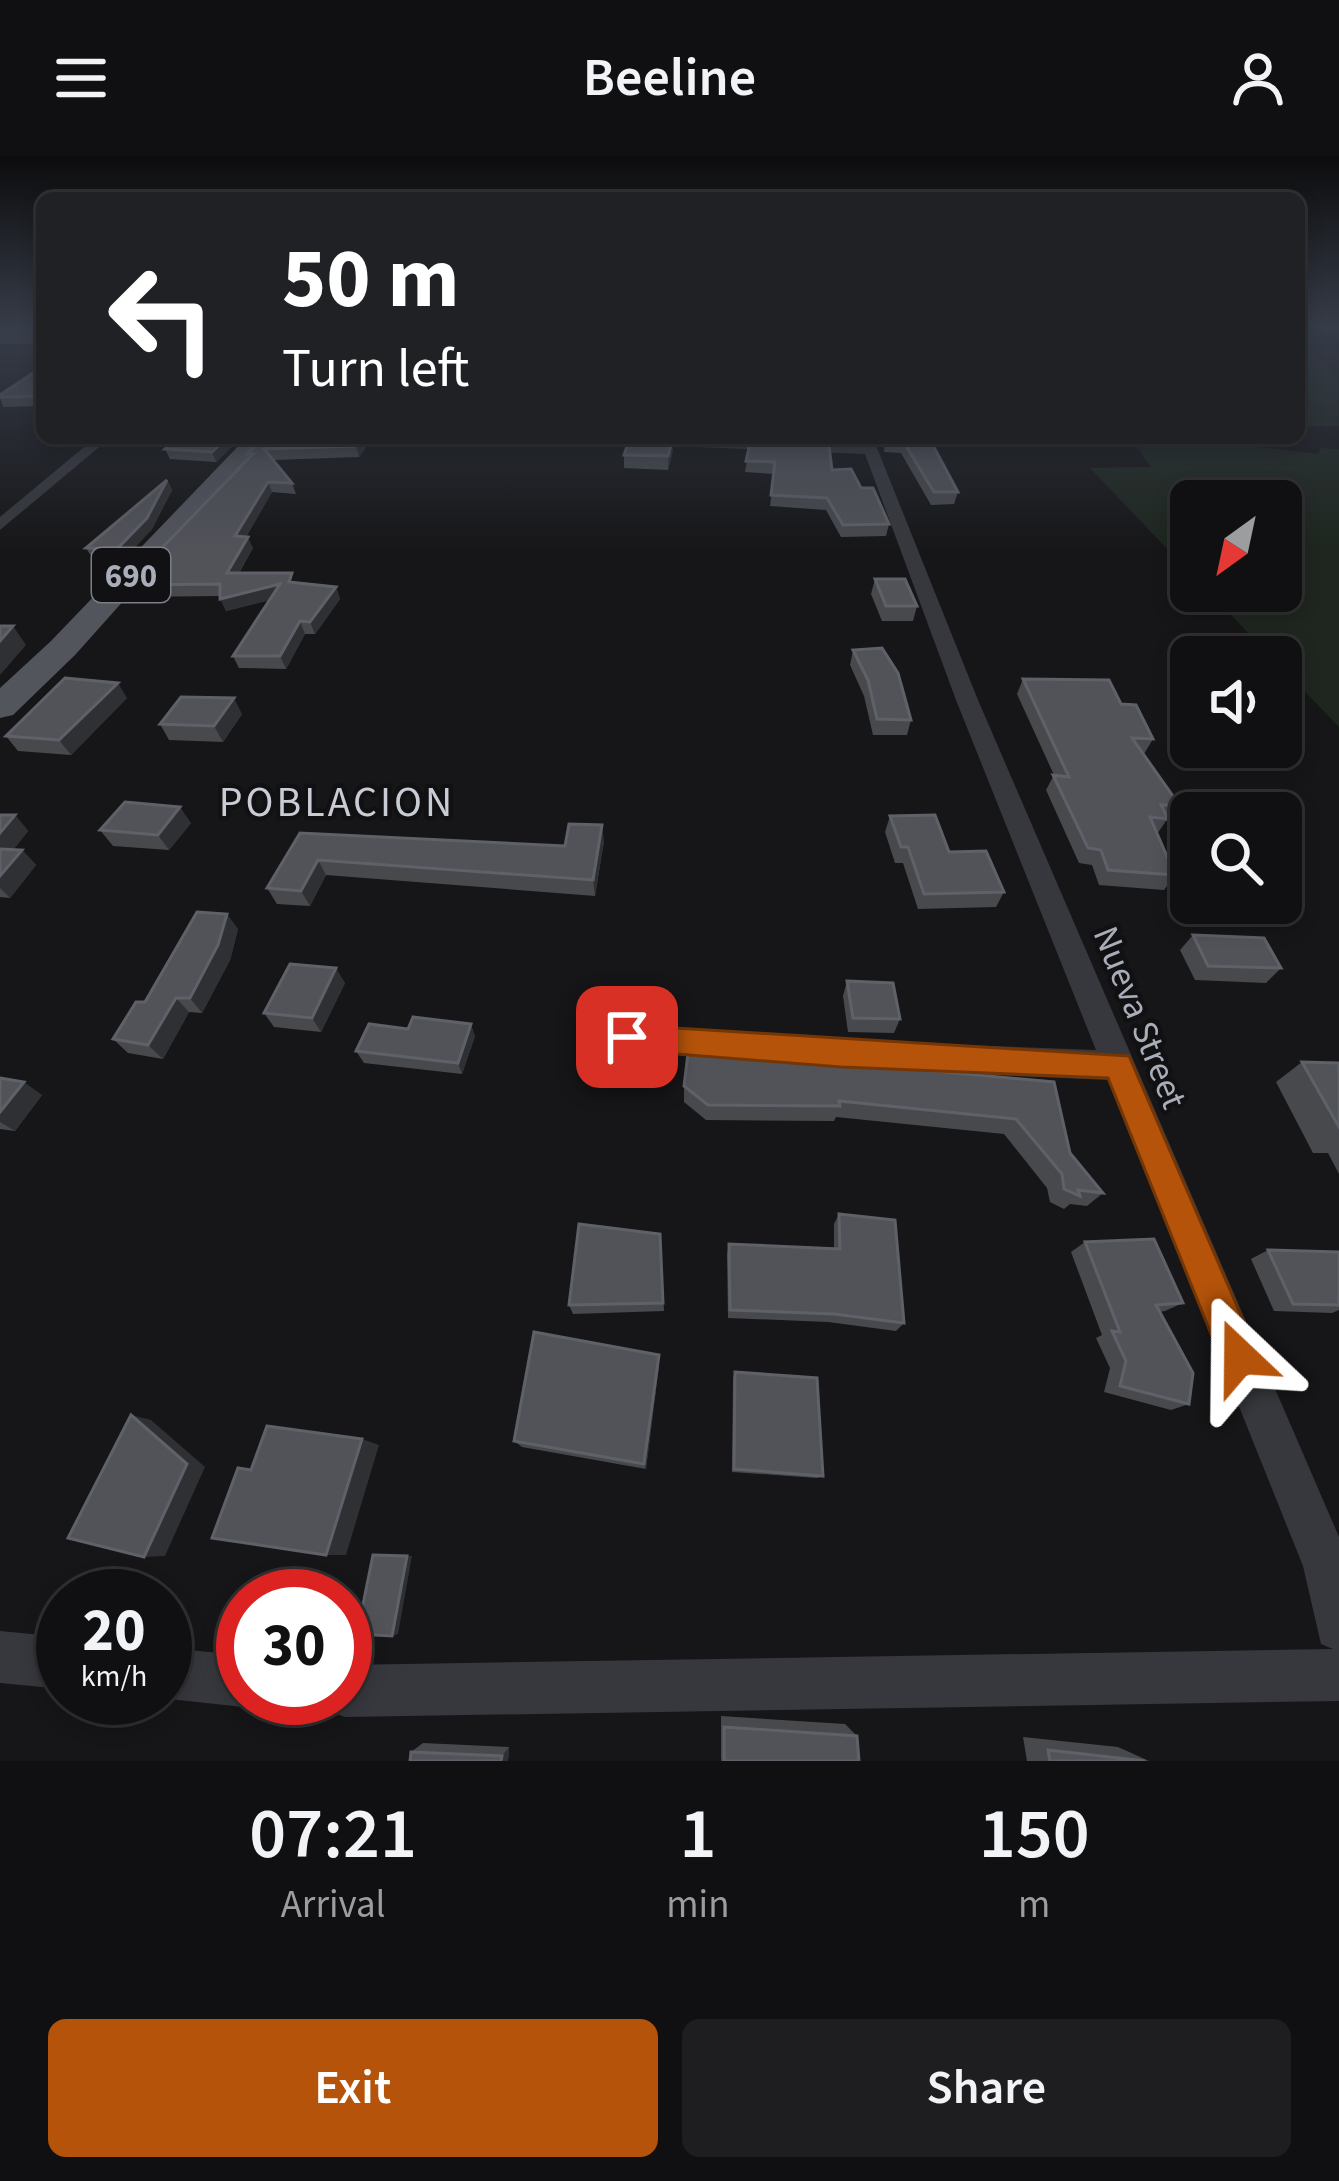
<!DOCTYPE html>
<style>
body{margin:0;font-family:"Source Sans 3",sans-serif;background:#1e1e20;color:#f1f3f6;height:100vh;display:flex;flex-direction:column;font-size:45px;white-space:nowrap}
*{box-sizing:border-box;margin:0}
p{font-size:39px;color:#9c9d9f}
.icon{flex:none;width:66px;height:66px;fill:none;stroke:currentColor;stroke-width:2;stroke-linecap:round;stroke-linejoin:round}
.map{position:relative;height:1605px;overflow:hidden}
.side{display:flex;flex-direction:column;background:#101012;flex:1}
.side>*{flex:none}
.top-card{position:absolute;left:36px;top:36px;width:1269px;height:252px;border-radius:18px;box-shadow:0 6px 18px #0003,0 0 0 3px #303032;background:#202124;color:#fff;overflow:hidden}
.needle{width:78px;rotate:213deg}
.controls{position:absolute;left:1170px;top:324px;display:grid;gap:24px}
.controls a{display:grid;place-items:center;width:132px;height:132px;border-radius:18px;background:#101012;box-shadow:0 6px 18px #0003,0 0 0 3px #303032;font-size:60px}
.speed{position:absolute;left:36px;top:1413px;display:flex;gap:24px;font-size:60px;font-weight:700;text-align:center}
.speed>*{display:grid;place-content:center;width:156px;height:156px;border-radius:50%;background:#101012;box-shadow:0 6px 18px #0003,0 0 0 3px #303032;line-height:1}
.speed small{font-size:30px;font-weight:400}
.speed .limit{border:18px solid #d22;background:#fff;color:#111}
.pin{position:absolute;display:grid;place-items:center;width:102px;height:102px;color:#fff;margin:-51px;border-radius:24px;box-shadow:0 6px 18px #0006}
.me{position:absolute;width:132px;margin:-66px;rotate:337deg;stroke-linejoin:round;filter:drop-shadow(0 0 9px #0008)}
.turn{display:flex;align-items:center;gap:42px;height:252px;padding:0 48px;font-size:54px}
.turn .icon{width:156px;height:156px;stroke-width:2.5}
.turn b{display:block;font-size:84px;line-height:102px}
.eta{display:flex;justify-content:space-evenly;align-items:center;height:204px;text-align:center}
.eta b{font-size:72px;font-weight:600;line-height:84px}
.action{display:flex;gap:24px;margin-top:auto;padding:24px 48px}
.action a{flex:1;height:138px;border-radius:18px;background:#b45309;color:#fff;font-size:48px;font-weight:600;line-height:138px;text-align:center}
.action a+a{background:#1e1e20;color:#f1f3f6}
header{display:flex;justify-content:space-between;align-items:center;height:156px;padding:0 48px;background:#101012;font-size:54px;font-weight:600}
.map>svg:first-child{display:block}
.green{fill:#1e261f}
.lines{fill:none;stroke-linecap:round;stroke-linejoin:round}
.street{fill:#37383d;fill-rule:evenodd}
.primary{fill:#53555c;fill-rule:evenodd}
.wall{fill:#47494d}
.shaded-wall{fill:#2f3033}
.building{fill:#525359;stroke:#5f6168;stroke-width:3}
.route{fill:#b45309;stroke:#753606;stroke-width:3}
.labels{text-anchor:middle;stroke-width:9;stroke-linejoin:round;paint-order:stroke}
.shield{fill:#111113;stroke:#7b7e86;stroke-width:3}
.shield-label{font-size:33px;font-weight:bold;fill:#a8adb8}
.street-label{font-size:36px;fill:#a8adb8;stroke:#111113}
.quarter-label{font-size:42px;letter-spacing:3px;fill:#c9ccd4;stroke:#111113}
</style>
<header><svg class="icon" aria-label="menu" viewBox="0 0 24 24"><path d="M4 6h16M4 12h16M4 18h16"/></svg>Beeline<svg class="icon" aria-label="person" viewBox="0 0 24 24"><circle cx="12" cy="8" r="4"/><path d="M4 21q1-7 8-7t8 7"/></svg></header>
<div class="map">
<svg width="1339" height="1605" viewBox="0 0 1339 1605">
<rect width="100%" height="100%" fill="#161618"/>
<g class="green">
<path d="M1299 193C1314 197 1322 211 1338 217L1339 270H1299Z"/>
<polygon points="1131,282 1253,282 1259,291 1318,298 1321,292 1339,293 1339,571 1281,511 1281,501 1271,501 1208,435 1281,435 1281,345 1191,345 1191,418 1090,312 1151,311"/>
</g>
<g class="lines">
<g class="street">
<polygon points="95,282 110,282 0,374 0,361"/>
<polygon points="318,282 427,282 420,286 324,288"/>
<polygon points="571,282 862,289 859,282 873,282 978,544 1339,1381 1339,1545 345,1561 326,1554 322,1542 345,1542 345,1509 1333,1493 1321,1488 1303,1410 1108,924 840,912 616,891 611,881 616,871 627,867 840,884 1096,894 956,544 865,298 578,286"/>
<polygon points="0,1475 63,1481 63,1533 0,1527"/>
<polygon points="165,1492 243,1499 243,1542 262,1544 243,1551 160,1542 165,1542"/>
</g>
<polygon class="primary" points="246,282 269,282 75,499 13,559 0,562 0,532 51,485"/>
</g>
<g class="wall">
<rect x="0" y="172" width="42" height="16"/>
<polygon points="42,211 42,250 3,251 0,241"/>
<polygon points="178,282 241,282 216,306 170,303 165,293"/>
<polygon points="363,282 366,291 359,301 273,304 292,327 296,338 272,336 246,381 253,392 239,417 296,427 336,431 340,443 315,478 305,478 286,513 239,512 233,500 270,444 226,455 220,440 133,441 126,429 249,302 247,298 261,283"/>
<polygon points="673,282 673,294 668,314 624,312 624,299"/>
<polygon points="758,282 826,282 825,284"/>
<polygon points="885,282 929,282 958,336 954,348 931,349 901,297 884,296"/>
<polygon points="750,287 832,314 861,332 889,368 886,380 841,381 826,354 770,350 774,318 745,316"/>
<polygon points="167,324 172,334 152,373 123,404 93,403 86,392"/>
<polygon points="875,423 917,450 913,465 882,465 871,438"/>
<polygon points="853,494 911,564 907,579 873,579 864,540 850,509"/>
<polygon points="1023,523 1121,548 1153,583 1144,598 1180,650 1169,665 1166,665 1157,678 1175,719 1164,734 1099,729 1092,709 1079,707 1046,634 1054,619 1017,538"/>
<polygon points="127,542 71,599 18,595 6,580"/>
<polygon points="242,558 223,586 169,584 160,568"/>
<polygon points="0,659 15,659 28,675 13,694 22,694 36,709 10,742 0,741"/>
<polygon points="890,660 949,696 1004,736 996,751 918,753 903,707 895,707 885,676"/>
<polygon points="191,667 169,694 113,690 100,674"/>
<polygon points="300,677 565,690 604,685 595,740 326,719 310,750 277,748 267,732"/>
<polygon points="238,773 230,804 202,857 189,856 163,903 128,897 113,883 145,846"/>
<polygon points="1193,779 1281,812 1266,827 1195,824 1180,794"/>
<polygon points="847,825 900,863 894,877 848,876 843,840"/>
<polygon points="345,827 321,876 274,871 264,857"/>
<polygon points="475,880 462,918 364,907 356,895"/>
<polygon points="836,906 1054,926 1070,997 1103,1037 1087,1050 1070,1048 1064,1053 1050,1046 1047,1032 1004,978 836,961 834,965 706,964 684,946 684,930"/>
<polygon points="1302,906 1339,907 1339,1018 1328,997 1313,997 1276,926"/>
<polygon points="0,922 42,939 15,975 0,973"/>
<polygon points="839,1058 904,1167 896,1175 828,1166 728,1162 727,1098 729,1088 834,1092 834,1068"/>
<polygon points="660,1078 664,1155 573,1158 569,1149"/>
<polygon points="1085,1086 1183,1147 1165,1155 1159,1156 1189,1248 1171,1254 1104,1236 1110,1212 1096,1182 1102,1179 1071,1096"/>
<polygon points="1268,1094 1339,1096 1339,1154 1332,1157 1274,1155 1251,1103"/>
<polygon points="659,1209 646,1313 522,1291 514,1285"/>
<polygon points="735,1216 823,1320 817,1322 732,1316 733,1222"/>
<polygon points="721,1560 845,1568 857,1580 859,1605 721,1605"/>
<polygon points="1023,1581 1118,1591 1149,1605 1027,1605"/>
<polygon points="423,1587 509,1591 508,1605 411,1596"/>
</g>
<g class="shaded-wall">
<polygon points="227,282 241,282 216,306 212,296"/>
<polygon points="363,282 366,291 359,301 356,290"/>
<polygon points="673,282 673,294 668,314 668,300"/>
<polygon points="167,324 172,334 152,373 123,404 117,393"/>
<polygon points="268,326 272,336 240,391 235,380"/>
<polygon points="248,381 253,392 232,428 227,417"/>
<polygon points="280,428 285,440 226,455 220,443"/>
<polygon points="336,431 340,443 315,478 310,466"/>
<polygon points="300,465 305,478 286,513 280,500"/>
<polygon points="13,470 26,489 0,519 0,485"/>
<polygon points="118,527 127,542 71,599 59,584"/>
<polygon points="234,542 242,558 223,586 214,570"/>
<polygon points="180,651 191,667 169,694 158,679"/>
<polygon points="15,659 28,675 2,708 0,706 0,677"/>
<polygon points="602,669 604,685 595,740 593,724"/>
<polygon points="22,694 36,709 10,742 0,732 0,720"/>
<polygon points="318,704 326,719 310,750 301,735"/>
<polygon points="227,758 238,773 230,804 202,857 190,842"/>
<polygon points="336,812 345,827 321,876 312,862"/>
<polygon points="176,842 189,856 163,903 148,889"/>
<polygon points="471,868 475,880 462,918 458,907"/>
<polygon points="24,926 42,939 15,975 0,966 0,956"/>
<polygon points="659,1199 659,1209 646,1313 644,1308"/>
<polygon points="131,1259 151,1264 205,1311 165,1400 144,1401"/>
<polygon points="362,1283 379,1289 346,1399 326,1399"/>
<polygon points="407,1400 412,1400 398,1478 392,1480"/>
<polygon points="509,1591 508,1605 501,1605 502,1600"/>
</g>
<g class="building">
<polygon points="0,172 42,172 42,179 0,180"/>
<polygon points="42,211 42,240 0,241 0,239"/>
<polygon points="178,282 227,282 212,296 165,293"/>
<polygon points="362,282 356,290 264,293 292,327 268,326 235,380 248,381 227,417 292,417 289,426 336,431 310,466 300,465 280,500 233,500 280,428 220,443 220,428 126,429 253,298 247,298 261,283"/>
<polygon points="630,282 673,282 668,300 624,299"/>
<polygon points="886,282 929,282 958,336 934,336 903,285 886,285"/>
<polygon points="750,287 829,290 832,314 851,313 861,332 873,332 889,368 843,369 827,342 771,339 775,306 746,305"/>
<polygon points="167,324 147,362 117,393 86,392"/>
<polygon points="875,423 905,423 917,450 886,450"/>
<polygon points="0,470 13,470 0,485"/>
<polygon points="882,492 898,517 911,564 877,563 868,524 853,494"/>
<polygon points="65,522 118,527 59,584 6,580"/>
<polygon points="1023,523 1109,524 1121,548 1136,549 1153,583 1132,582 1180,650 1161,649 1168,663 1150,661 1175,719 1108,714 1101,694 1088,692 1053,619 1069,621"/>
<polygon points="181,541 234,542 214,570 160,568"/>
<polygon points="125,646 180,651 158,679 100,674"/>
<polygon points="0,659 15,659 0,677"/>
<polygon points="935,659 949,696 986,695 1004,736 924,738 908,691 901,691 890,660"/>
<polygon points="569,668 602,669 593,724 318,704 301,735 267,732 300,677 565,690"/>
<polygon points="0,693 22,694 0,720"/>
<polygon points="197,756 227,758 218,789 190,842 176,842 148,889 113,883 136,846 145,846"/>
<polygon points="1193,779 1264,782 1281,812 1208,810"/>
<polygon points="290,808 336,812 312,862 264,857"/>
<polygon points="847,825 893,827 900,863 853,862"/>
<polygon points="413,861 471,868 458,907 356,895 369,868 408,873"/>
<polygon points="689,889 836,900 836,906 1054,926 1070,997 1103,1037 1078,1034 1080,1040 1064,1033 1062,1018 1016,963 839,945 840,950 708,949 684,930"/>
<polygon points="1302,906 1339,907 1339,971"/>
<polygon points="0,922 24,926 0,956"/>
<polygon points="839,1058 895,1064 904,1167 834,1158 730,1154 729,1088 840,1093"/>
<polygon points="579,1068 660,1078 663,1147 569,1149"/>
<polygon points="1154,1083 1183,1147 1156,1149 1193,1217 1189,1248 1120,1230 1126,1205 1112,1175 1120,1176 1085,1086"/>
<polygon points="1268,1094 1339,1096 1339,1149 1293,1148"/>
<polygon points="534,1176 659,1199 644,1308 514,1285"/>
<polygon points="735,1216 817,1222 823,1320 734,1313"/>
<polygon points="131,1259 187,1308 144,1401 68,1382"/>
<polygon points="267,1270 362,1283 326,1399 212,1382 238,1312 251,1314"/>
<polygon points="373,1399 407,1400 392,1480 357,1478"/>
<polygon points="724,1571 857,1580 859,1605 724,1605"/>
<polygon points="1048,1594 1145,1605 1050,1605"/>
<polygon points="411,1596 502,1600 501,1605 410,1605"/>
</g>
<linearGradient id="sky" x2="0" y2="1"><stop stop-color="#0c0c0d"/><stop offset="0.43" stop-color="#363c48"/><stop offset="1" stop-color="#363c48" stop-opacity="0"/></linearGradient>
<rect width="1339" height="396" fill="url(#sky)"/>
<polygon class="route" points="627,869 1129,900 1259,1201 1254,1215 1240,1220 1226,1215 1108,922 841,911 627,894 617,890 612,881 617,873"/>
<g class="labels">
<rect class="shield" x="92" y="392" width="78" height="54" rx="9"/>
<g class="shield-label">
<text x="131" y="431">690</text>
</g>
<g class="street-label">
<text transform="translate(1141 861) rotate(68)" y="13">Nueva Street</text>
</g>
<g class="quarter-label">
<text x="337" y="660">POBLACION</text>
</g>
</g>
</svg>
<div class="controls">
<a><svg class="needle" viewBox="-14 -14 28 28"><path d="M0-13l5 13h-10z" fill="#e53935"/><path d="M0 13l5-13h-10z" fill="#9c9d9f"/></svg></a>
<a><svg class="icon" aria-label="sound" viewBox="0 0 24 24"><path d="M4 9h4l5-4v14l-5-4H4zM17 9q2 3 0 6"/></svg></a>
<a><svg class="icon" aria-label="search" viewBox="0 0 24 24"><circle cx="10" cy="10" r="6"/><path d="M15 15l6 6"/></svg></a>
</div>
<div class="speed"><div>20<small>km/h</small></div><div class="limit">30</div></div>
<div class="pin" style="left:627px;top:881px;background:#d93025"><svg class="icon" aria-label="arrive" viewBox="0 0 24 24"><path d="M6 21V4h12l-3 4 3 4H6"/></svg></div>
<svg class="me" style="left:1240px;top:1201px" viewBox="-20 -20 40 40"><path d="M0-17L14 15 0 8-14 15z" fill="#b45309" stroke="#fff" stroke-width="4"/></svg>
<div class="top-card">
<div class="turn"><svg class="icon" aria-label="left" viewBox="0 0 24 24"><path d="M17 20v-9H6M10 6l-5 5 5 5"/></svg><div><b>50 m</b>Turn left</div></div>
</div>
</div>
<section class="side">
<div class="eta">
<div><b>07:21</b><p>Arrival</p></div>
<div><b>1</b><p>min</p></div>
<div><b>150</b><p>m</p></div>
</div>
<div class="action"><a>Exit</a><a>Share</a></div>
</section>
